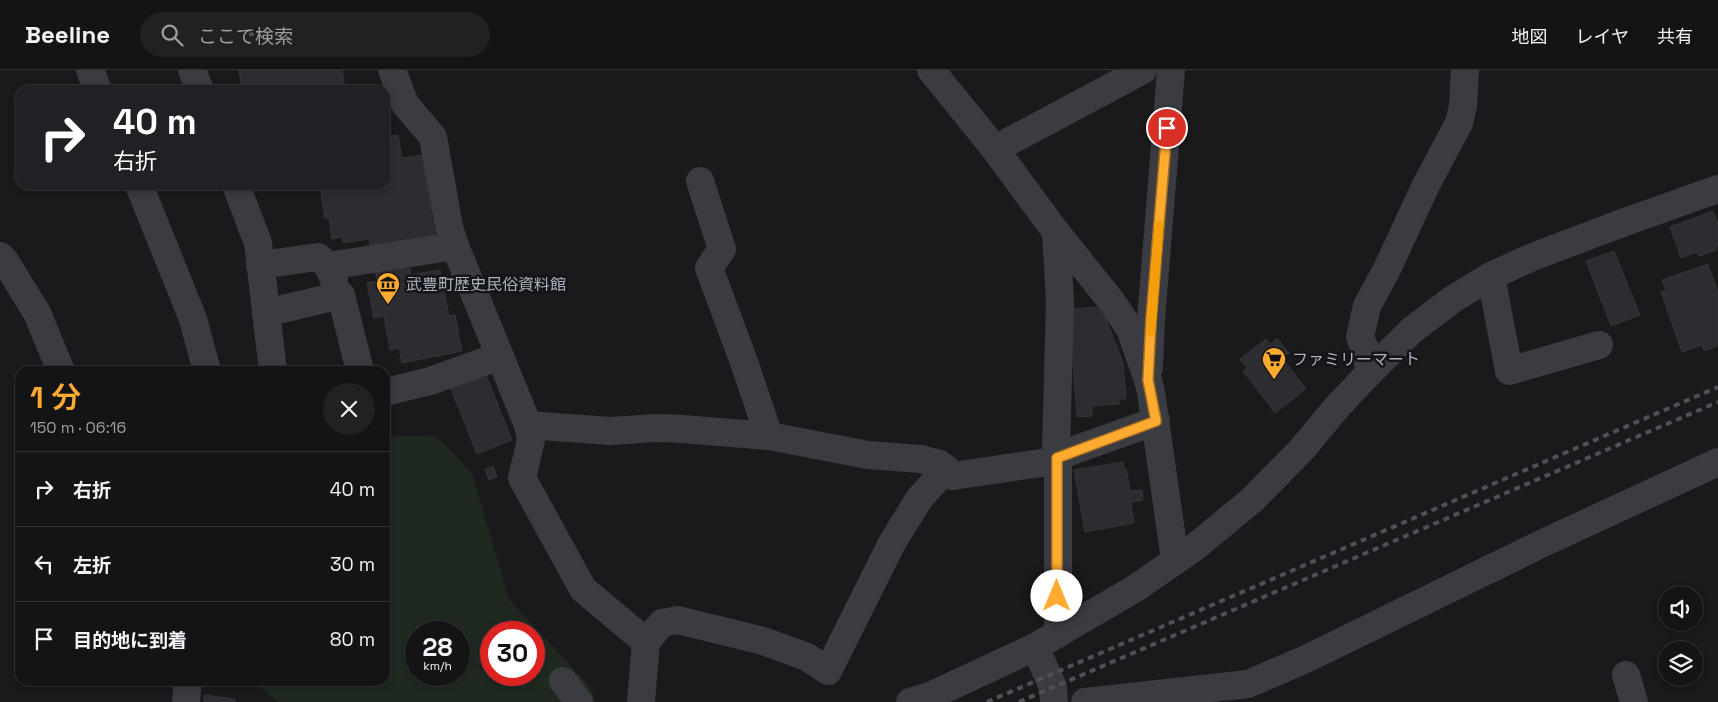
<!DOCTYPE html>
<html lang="ja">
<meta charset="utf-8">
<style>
body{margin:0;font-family:"Space Grotesk","Noto Sans JP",sans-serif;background:#212123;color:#f1f3f6;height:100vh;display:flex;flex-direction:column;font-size:19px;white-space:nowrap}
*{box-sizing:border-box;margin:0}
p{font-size:16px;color:#9d9ea1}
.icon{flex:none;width:28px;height:28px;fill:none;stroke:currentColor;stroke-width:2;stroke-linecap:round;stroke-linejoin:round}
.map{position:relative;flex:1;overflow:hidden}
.sheet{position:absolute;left:15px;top:296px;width:375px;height:320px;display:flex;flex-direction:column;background:#141416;border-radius:15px;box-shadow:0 2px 8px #0003,0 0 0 1px #333335}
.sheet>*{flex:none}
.banner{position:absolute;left:15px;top:15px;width:375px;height:105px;border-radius:15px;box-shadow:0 2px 8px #0003,0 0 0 1px #333335;background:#202124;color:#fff;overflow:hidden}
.tools{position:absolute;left:1658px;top:516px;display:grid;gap:10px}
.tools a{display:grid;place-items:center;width:45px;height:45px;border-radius:50%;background:#141416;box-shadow:0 2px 8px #0003,0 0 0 1px #333335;font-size:25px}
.speed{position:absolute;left:405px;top:551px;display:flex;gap:10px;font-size:25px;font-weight:700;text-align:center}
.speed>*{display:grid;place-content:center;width:65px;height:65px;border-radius:50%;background:#141416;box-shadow:0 2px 8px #0003,0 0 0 1px #333335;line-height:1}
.speed small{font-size:12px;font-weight:400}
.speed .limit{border:8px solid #d22;background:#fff;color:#111}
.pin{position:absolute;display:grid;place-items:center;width:42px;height:42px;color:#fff;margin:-21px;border:2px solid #fff;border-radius:50%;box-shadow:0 1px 5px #0007}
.me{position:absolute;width:55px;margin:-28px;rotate:0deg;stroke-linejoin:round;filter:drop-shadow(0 0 4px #0008)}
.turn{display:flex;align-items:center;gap:18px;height:105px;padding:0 15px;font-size:22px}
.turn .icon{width:65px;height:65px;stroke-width:2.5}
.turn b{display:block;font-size:35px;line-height:42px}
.round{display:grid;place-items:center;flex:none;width:52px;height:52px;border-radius:26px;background:#212123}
.overview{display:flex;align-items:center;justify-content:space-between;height:85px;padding:0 15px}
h1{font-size:30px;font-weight:600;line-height:38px;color:#ffab30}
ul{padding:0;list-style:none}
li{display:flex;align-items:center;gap:15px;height:75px;padding:0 15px;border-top:1px solid #333335}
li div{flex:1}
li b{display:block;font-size:19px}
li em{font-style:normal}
header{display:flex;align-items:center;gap:30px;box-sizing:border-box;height:70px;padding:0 25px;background:#141416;border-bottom:1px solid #333335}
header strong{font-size:24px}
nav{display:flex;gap:28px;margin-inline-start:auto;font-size:18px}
.search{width:350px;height:45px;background:#212123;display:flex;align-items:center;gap:12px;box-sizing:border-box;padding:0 18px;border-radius:28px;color:#9d9ea1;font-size:19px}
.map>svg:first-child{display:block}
.green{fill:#1f2920;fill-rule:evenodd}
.building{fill:#2d2d31;stroke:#343439}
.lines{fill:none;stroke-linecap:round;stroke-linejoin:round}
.minor{stroke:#3b3c42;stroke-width:28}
.rail{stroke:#4d5157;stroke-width:4;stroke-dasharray:6 5;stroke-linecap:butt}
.route-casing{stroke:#a66f1f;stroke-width:12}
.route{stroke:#ffab30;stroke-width:9}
.slow{stroke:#f59e0b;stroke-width:9}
.labels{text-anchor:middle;stroke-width:5;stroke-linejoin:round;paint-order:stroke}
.poi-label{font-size:16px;fill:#abb2bd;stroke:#151518;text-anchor:start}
</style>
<header>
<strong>Beeline</strong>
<div class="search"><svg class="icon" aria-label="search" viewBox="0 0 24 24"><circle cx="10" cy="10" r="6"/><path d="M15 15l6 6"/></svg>ここで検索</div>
<nav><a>地図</a><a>レイヤ</a><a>共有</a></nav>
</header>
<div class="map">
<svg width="1718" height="632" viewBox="0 0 1718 632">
<rect width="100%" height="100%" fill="#1a1a1d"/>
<path class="green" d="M435 365 472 403 509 529 590 617 596 632H278L262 619 260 611H385V367ZM416 562H459V605H416ZM491 562H534V605H491Z"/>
<g class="building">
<polygon points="239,0 342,0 345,20 242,20"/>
<polygon points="398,65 402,88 422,85 436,173 371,184 369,169 343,173 342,167 332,169 329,148 325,149 320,115 385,115 385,67"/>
<polygon points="1713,141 1718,154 1718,175 1716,176 1717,180 1699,186 1697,182 1681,188 1670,157"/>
<polygon points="1614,181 1640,245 1611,256 1586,191"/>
<polygon points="408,187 411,205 440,200 449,246 455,245 462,281 402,293 399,278 390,280 384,246 374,248 367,213 377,211 374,194"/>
<polygon points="1708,194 1718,222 1718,273 1716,274 1717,276 1704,281 1702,275 1682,282 1661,222 1666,221 1662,210"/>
<polygon points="1101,237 1123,292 1126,329 1119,329 1119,334 1092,336 1092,346 1077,347 1069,239"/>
<polygon points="1277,268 1289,283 1282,288 1306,319 1275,343 1243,301 1247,298 1240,289 1266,269 1270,274"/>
<polygon points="483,297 512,370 477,384 448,312"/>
<polygon points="1123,392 1124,399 1126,399 1130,421 1142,420 1143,430 1131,432 1134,453 1085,462 1074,400"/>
<polygon points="493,396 497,407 489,410 485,399"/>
<polygon points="204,625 235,629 235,632 204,632"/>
</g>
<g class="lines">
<g class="minor">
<polyline points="90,0 98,20"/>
<polyline points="192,0 200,20"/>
<polyline points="392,0 405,34 433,67 449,157 455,176 528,355 531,370 522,408 583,519 646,572 641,632"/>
<polyline points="931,0 995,79 1056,162 1112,232 1130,259 1148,310 1151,322 1175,490"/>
<polyline points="995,79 1143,0"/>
<polyline points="700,111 722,179 709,198 744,292 769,366"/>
<polyline points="139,115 193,249 207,301"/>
<polyline points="236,115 258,173 273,301"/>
<polyline points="1056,162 1060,231 1056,379 1058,397 1058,564"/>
<polyline points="0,186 5,191 37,243 61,301"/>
<polyline points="260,195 318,187 328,196 334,210"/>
<polyline points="328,196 455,176"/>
<polyline points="1491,206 1509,301 1599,275"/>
<polyline points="266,243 341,225 360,301"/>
<polyline points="1149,298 1151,250 1171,0"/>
<polyline points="1370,302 1365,279 1360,267 1367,236 1387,199 1426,115 1459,53 1463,36 1465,0"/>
<polyline points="385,322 430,311 500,286"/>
<polyline points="528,355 610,361 657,358 683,359 769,366 868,385 921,389 940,394 946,399"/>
<polyline points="646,572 662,553 678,550 763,571 807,587 828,601 892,473 919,429 946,399 953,406 1048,392 1066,383 1156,351"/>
<polyline points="1035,577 1053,617 1054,632"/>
<polyline points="1626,605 1634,632"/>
<polyline points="563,611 579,632"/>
<polyline points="186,632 188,611"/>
<polyline points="910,632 930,626 1035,577 1136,518 1195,477 1252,430 1303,378 1337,337 1370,302 1412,260 1453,229 1491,206 1530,188 1614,156 1718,119"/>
<polyline points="1085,632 1248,614 1306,589 1541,474 1718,392"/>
</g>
<g class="rail">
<polyline points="987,632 1718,317"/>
<polyline points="1019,632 1718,332"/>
</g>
</g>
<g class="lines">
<g class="route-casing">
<polyline id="route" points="1057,526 1057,388 1156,351 1148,310 1151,250 1167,58"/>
</g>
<use href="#route" class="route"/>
<polyline class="slow" points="1151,262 1159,155"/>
</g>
<defs>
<g id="museum-pin" transform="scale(1.25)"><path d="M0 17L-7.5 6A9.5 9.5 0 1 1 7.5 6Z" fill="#ffab30" stroke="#151518"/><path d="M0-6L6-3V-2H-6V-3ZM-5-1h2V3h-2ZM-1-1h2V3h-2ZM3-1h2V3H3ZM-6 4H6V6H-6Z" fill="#111"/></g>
<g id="supermarket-pin" transform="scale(1.25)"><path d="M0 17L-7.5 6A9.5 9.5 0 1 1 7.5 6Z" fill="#ffab30" stroke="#151518"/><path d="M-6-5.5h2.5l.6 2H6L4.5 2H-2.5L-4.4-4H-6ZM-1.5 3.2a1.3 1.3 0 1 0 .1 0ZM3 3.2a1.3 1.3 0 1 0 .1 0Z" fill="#111"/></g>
</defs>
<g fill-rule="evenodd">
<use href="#museum-pin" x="388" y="214"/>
<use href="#supermarket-pin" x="1274" y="289"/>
</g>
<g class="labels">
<g class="poi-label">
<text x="406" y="220">武豊町歴史民俗資料館</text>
<text x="1292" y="295">ファミリーマート</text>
</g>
</g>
</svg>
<div class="tools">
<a><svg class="icon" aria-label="sound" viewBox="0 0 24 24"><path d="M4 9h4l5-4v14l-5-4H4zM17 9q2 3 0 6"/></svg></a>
<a><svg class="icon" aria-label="layers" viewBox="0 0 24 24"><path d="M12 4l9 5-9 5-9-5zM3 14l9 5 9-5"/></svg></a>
</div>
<div class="speed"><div>28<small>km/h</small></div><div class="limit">30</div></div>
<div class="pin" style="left:1167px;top:58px;background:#d93025"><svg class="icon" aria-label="arrive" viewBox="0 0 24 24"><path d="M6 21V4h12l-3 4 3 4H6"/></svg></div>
<svg class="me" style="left:1057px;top:526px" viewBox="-20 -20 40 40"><circle r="19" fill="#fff"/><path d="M0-13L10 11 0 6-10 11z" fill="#ffab30"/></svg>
<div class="banner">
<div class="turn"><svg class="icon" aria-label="right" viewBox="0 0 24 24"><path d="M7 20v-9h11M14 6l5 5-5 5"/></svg><div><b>40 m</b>右折</div></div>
</div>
<section class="sheet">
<div class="overview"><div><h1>1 分</h1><p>150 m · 06:16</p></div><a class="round"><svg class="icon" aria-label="close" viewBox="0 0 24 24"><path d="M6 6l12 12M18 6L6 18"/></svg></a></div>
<ul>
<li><svg class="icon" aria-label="right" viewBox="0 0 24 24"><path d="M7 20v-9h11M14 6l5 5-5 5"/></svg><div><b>右折</b></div><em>40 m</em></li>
<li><svg class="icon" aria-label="left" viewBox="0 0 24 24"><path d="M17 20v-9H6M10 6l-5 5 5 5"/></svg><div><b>左折</b></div><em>30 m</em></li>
<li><svg class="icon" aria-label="arrive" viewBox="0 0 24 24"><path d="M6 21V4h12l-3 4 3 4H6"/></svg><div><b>目的地に到着</b></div><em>80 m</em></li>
</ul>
</section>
</div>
